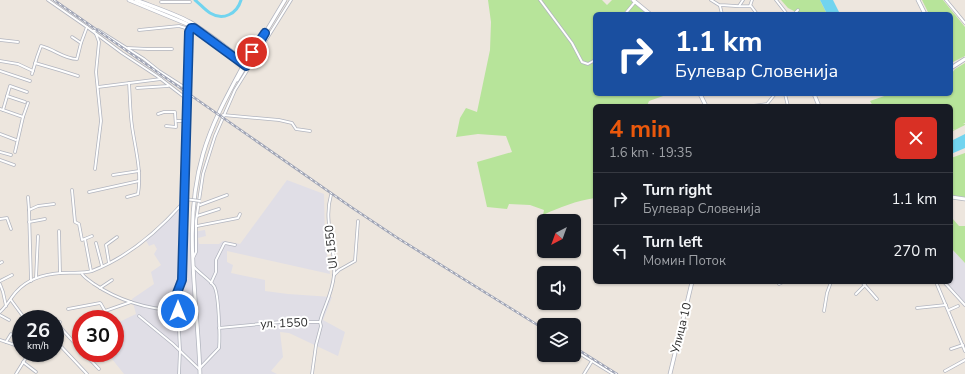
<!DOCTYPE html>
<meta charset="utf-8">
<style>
body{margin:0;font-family:"Nunito Sans",sans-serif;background:#20242c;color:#f1f3f6;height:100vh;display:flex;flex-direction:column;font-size:15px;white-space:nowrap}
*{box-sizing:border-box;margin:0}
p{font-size:13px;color:#9ea1a6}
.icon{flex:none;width:22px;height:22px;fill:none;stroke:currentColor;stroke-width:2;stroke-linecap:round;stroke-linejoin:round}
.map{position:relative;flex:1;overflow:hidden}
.details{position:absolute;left:593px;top:104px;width:360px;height:180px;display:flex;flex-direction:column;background:#171b24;border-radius:6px;box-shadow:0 1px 3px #0004}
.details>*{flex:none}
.hud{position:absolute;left:593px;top:12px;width:360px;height:84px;border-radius:6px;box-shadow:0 1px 3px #0004;background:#1a4fa0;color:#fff;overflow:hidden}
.needle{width:26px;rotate:221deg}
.fabs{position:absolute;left:537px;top:214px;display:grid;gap:8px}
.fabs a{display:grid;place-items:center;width:44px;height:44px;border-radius:6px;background:#171b24;box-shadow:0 1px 3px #0004;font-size:20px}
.speed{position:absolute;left:12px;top:310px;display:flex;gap:8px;font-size:20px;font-weight:700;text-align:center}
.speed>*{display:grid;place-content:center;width:52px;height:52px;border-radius:50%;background:#171b24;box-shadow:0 1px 3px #0004;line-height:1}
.speed small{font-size:10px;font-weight:400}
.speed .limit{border:6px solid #d22;background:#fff;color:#111}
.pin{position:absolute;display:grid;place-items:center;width:34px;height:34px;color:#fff;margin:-17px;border:2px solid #fff;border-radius:50%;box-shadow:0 1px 4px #0007}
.me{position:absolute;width:44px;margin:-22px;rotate:0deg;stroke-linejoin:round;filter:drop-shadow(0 0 3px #0008)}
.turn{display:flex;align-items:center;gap:14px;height:84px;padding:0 16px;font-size:18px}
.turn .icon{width:52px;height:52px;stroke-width:2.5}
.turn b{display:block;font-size:28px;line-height:34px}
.round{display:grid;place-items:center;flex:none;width:42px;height:42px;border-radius:6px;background:#20242c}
.overview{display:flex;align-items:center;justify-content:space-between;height:68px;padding:0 16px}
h1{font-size:24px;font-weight:700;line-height:30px;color:#ea580c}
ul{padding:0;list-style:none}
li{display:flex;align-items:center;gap:12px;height:52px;padding:0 16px;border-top:1px solid #363941}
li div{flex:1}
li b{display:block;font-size:15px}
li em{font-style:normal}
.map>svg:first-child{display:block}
.industrial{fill:#e0dee6}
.green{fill:#b7e49a}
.water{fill:#71d4ef}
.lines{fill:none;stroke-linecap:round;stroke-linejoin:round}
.river{stroke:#71d4ef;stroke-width:3}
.street-casing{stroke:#b2b5bf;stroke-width:3.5}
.secondary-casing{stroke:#b2b5bf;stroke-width:4.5}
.street{stroke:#fff;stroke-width:2}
.secondary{stroke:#fff;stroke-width:3}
.rail-casing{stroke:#a0a5b6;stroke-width:2.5}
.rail{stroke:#fff;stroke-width:1;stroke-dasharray:3;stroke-linecap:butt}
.street-bridge-casing{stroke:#b2b5bf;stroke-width:3.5;stroke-linecap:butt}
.street-bridge{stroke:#fff;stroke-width:2}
.route-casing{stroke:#114b97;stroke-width:10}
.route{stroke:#1a73e8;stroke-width:7}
.labels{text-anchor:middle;stroke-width:4;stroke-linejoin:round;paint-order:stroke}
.street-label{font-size:12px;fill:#2c2c2c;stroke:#fff}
</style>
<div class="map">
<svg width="965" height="374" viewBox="0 0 965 374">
<rect width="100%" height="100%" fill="#ede6de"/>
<g class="industrial">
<polygon points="287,180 324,194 325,240 330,274 227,251 227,262 233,265 231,273 265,280 265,291 288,294 332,297 323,320 345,332 338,356 289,333 280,332 283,357 271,371 277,374 124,374 112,359 120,350 115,343 115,324 136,314 132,299 154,284 151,272 161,265 154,254 157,249 154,244 149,246 145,239 183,204 186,207 186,233 205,230 206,236 198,238 199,244 219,244 223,241 240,244"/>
<polygon points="951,248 965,263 965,305 955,295 955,292 952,292 944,282 951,282"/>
</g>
<g class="green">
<path d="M488 0H602L607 5 612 0H630L647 14H595V94L666 95 649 101 647 106H595V198C576 201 560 207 543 215L544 210 530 205 509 204 507 209 487 207 477 162 512 152 506 136 478 134 456 137 460 118 466 108 477 112 490 50 491 22Z"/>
<polygon points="781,0 820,0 827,14 798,14 796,12 788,8"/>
<polygon points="922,0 943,0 965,27 965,56 951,63 951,14 929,14"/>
<polygon points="965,63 965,123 963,124 965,124 965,125 951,132 951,131 955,129 951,130 951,106 873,106 870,101 890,94 951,94 951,84 953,83 952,73 955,69"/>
<polygon points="965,153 965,197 951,196 951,158"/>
<polygon points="951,215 952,218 959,226 965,226 965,263 951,248"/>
</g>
<g class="water">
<polygon points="820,0 833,0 840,14 827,14"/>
<polygon points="965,134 965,148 951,154 951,141"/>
</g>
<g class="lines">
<path class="river" d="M195 0C200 4 205 10 210 13 223 21 237 14 241 0"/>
<g class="street-casing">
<g id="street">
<polyline points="48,0 87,27 122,53 157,76 187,99"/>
<polyline points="540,0 572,43 582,62 588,64 595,60"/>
<path d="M711 0 719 5C730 5 740 7 751 6L757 14"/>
<polyline points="776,0 787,14"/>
<polyline points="946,0 965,23"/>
<polyline points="161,2 190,2"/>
<polyline points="720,6 722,14"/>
<polyline points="739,6 743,0"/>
<polyline points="750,6 752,0"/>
<polyline points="625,14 635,2"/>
<polyline points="794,14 798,10"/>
<polyline points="139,30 179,26 189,29"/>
<polyline points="93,31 98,30 144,59 159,71 187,89"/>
<polyline points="72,37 81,43"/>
<polyline points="0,40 18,42"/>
<polyline points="128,48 148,49 172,49"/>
<polyline points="0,61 18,64 33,71"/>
<polyline points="35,63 59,70 78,76"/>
<polyline points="0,71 30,81"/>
<path d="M32 74 37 57 41 46C54 49 64 59 77 59L81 43 87 27"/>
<polyline points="98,87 161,79"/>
<polyline points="137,88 168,86"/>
<polyline points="785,94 788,106"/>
<polyline points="7,96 25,102"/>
<polyline points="752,106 767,104 775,94"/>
<polyline points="0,109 23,117 28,103"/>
<polyline points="3,110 10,86 27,92"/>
<polyline points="158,114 164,112 175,112 176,127 166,126"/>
<polyline points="223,115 279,120 292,123 296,129 310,131"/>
<polyline points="177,121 186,121"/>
<polyline points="0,134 16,140"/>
<polyline points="0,152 11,155"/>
<polyline points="15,152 23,117"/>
<polyline points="0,160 14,165"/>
<polyline points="95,169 101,121 96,72 99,42 96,34"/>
<polyline points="113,175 139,171"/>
<polyline points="72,190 75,222 79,224 82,240 92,236"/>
<polyline points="89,192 139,181"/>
<polyline points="28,197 29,210"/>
<path d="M127 197 138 194C142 171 135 148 132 126 130 112 130 97 129 83"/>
<polyline points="200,205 227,195"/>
<polyline points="197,216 219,209"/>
<polyline points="0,219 7,218 11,229"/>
<polyline points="29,222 45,219"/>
<polyline points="197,226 238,218 240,214"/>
<polyline points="59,231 60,273"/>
<polyline points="85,239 91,271"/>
<polyline points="96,243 102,266"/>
<polyline points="193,258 196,252 196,221 203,174 215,136 235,90 291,0"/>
<polyline points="0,263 2,262"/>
<polyline points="109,263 106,245 117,237"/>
<path d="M82 274C85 278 90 281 94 284 119 301 148 309 178 311"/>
<polyline points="334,275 339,270 355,261 358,221"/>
<polyline points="36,278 38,236"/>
<polyline points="0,281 12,275"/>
<polyline points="31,281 29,210 38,206 54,204"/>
<polyline points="862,282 877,299"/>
<polyline points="936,282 965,351"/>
<polyline points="944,282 965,305"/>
<polyline points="211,283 216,272 216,260 224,244 225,243 235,245"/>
<polyline points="0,284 3,292 6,306"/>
<polyline points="779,284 783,282"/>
<polyline points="100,288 112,280"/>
<polyline points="856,294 865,285"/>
<polyline points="11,300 25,319"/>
<polyline points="917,308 946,305"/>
<polyline points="68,309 100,303 101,304 105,311 131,302"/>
<polyline points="949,310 958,306"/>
<polyline points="824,311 827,293 831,282"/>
<path d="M0 312C7 306 11 297 17 291 28 279 46 274 61 273 72 272 82 274 92 271 126 258 158 231 182 204L184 200"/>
<polyline points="0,315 9,320"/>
<path d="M139 316 173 344 199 369 219 348C220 338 219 293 214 286 209 279 200 274 194 267"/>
<polyline points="25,318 35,318 48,314"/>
<path d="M320 322C321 317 323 312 325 307 329 297 333 286 334 275 336 247 323 222 331 195"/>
<polyline points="55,325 60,327 81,350"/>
<polyline points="58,326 60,322"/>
<polyline points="219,328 281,322 320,322 321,326 316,345 312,374"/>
<polyline points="0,340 18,346 21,348"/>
<polyline points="55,340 87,374"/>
<polyline points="6,342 11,334"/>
<polyline points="13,344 21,335"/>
<polyline points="951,349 963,345"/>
<polyline points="574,350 613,374"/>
<polyline points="84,353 99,369"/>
<polyline points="23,362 36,372"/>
<polyline points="945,371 965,360"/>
<polyline points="16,374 29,353"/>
<polyline points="179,374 180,350 177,293 182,280 189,22"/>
<polyline points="584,374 592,361"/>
</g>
</g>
<g class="secondary-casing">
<g id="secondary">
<polyline points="129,0 187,24 209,38 236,59"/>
<path d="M136 0C154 7 173 13 190 22 210 34 229 50 248 63"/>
<polyline points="633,0 650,14"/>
<polyline points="918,0 925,14"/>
<polyline points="242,58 247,57 255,47"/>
<polyline points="240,62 246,66"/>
<polyline points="951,68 965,59"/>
<polyline points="237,80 285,0"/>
<polyline points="700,94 706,106"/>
<polyline points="814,94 819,106"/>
<polyline points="951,197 965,199"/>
<path d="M200 374C198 301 182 226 203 154 212 123 227 96 242 68L240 63 234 58"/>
<polyline points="670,374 692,282"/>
</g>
</g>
<use href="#street" class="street"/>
<use href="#secondary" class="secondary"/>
<g class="rail-casing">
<g id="rail">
<polyline points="54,0 351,207 396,237 544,329"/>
<polyline points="574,347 617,374"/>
</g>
</g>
<use href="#rail" class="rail"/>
<g class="street-bridge-casing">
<polyline id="street-bridge" points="185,199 200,201"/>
</g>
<use href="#street-bridge" class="street-bridge"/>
</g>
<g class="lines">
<g class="route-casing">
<polyline id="route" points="178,311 177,293 182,280 189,32 191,28 194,28 246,66 265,33 252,52"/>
</g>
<use href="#route" class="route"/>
</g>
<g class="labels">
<g class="street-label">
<text transform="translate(331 247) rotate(-96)" y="4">Ul 1550</text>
<text transform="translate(284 323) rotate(-2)" y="4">ул. 1550</text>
<text transform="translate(681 328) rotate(-76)" y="4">Улица 10</text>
</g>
</g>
</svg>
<div class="fabs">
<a><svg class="needle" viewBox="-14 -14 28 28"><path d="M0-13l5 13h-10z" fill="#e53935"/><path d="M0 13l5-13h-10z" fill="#9ea1a6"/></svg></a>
<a><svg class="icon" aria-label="sound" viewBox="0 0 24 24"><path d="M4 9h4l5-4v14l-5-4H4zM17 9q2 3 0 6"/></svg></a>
<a><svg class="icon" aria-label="layers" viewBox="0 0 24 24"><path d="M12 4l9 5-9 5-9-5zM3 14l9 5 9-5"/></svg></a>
</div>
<div class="speed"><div>26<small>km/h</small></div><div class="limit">30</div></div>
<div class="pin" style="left:252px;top:52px;background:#d93025"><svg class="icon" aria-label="arrive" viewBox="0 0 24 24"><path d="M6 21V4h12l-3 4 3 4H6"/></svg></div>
<svg class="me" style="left:178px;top:311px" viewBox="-20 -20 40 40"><circle r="17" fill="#1a73e8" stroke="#fff" stroke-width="3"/><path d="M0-11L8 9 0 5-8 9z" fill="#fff"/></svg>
<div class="hud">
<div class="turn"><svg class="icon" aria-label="right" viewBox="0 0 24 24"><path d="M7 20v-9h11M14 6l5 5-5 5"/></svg><div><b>1.1 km</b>Булевар Словенија</div></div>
</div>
<section class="details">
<div class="overview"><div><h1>4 min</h1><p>1.6 km · 19:35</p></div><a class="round" style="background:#d93025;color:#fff"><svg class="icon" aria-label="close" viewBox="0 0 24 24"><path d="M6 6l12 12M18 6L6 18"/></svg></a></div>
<ul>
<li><svg class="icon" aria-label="right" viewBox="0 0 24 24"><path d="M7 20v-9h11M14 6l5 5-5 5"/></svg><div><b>Turn right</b><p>Булевар Словенија</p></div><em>1.1 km</em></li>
<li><svg class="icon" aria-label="left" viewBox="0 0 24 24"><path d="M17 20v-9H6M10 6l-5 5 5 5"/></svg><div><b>Turn left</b><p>Момин Поток</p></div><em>270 m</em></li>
</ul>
</section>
</div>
